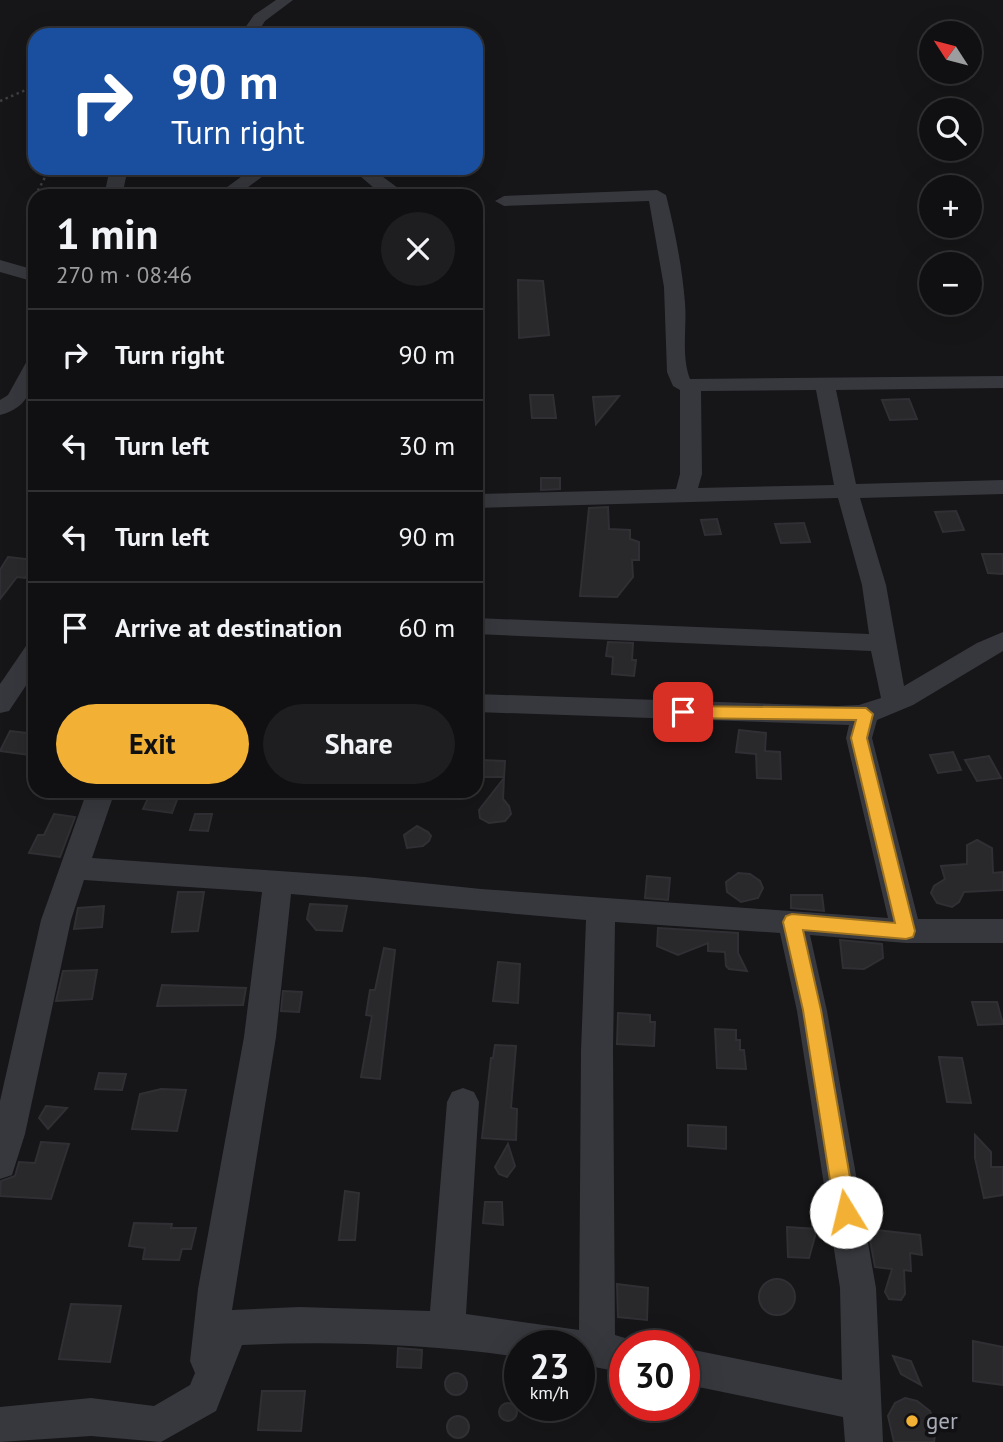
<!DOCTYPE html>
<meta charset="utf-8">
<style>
body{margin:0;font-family:"PT Sans",sans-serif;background:#1e1e20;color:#f1f3f6;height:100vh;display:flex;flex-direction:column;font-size:26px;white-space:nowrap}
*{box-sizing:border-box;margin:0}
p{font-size:23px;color:#9c9d9f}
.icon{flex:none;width:38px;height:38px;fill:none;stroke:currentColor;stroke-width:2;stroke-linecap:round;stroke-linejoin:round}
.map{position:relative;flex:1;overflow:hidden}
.panel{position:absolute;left:28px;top:189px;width:455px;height:609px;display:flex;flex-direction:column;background:#101012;border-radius:21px;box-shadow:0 7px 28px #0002,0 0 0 2px #303032}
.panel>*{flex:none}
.top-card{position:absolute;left:28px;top:28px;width:455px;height:147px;border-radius:21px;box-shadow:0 7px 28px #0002,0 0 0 2px #303032;background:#1a4fa0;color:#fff;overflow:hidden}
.needle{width:46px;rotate:306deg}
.buttons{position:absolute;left:919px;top:21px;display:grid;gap:14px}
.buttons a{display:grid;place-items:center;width:63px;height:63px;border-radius:50%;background:#101012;box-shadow:0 7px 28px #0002,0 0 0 2px #303032;font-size:35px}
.speed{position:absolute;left:504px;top:1330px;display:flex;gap:14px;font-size:35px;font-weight:700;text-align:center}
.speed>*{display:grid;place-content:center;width:91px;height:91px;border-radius:50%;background:#101012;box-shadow:0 7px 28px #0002,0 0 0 2px #303032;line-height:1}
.speed small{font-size:18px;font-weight:400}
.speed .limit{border:10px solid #d22;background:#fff;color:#111}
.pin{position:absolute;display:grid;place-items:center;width:60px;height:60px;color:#fff;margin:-30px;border-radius:14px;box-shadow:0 4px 10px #0006}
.me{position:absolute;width:77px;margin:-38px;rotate:351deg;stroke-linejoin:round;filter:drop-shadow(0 0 5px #0008)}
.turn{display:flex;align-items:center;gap:24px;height:147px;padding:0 28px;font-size:32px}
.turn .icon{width:91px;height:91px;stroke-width:2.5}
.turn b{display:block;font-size:49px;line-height:60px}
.round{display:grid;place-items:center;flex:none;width:74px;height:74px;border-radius:37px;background:#1e1e20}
.summary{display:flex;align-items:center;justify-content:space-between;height:119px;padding:0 28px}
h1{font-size:42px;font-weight:700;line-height:52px}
.primary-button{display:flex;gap:14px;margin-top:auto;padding:14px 28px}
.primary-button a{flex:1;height:80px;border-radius:42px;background:#f2b134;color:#111;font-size:28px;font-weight:700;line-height:80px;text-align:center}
.primary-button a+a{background:#1e1e20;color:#f1f3f6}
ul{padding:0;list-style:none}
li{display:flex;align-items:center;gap:21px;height:91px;padding:0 28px;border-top:2px solid #303032}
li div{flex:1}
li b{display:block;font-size:26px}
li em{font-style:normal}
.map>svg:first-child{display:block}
.building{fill:#29292c;stroke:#303034;stroke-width:2}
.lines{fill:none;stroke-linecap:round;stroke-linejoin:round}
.path{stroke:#3d3f44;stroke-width:2.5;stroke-dasharray:2.5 3.5;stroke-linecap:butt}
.minor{fill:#37383d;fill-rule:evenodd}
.route{fill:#f2b134;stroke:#9d7322;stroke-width:2}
.poi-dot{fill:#f2b134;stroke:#111113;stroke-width:2.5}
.labels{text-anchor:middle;stroke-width:7;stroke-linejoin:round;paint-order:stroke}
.near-poi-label{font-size:23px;fill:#a8adb8;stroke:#111113;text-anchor:start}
</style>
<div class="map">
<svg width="1003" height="1442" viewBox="0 0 1003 1442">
<rect width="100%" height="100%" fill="#161618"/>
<g class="building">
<polygon points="518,280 543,281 549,335 519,338"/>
<polygon points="530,395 553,395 556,418 532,418"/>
<polygon points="619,396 596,424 593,397"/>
<polygon points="909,399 917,419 890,420 882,400"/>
<polygon points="541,478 560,478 560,489 541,490"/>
<polygon points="608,507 609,529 630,530 630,539 639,542 639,560 632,560 633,577 617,597 580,596 589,508"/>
<polygon points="956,511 964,530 943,532 935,512"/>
<polygon points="717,519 721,534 705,535 701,520"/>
<polygon points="804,523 810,542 781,543 775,524"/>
<polygon points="982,554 1003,554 1003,574 988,573"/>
<polygon points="8,557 35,560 25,578 17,577 0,599 0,570"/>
<polygon points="608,642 633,643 632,660 636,660 634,676 612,674 613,657 606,656"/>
<polygon points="739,730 766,733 765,751 780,752 781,779 757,778 756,754 736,752"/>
<polygon points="10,731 35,734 35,746 29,755 0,751"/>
<polygon points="953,752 961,770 938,773 930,755"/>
<polygon points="989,756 1001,778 977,781 965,760"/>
<polygon points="480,760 505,761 504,777 479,777"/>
<polygon points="504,778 503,799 509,806 511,814 505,821 489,823 480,818 479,810"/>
<polygon points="150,794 178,797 172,813 143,809"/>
<polygon points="54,814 75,817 60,857 29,853 38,835 44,835"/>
<polygon points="195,814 212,814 208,831 190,830"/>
<polygon points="417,826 428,832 431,836 429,841 423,846 407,848 404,835"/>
<polygon points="977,840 992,848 993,873 1003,872 1003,890 964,892 959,902 952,907 937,903 931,893 934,886 945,879 941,866 967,864 967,845"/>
<polygon points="738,873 750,874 760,881 763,888 758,898 741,902 727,892 726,882"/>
<polygon points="647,876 670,878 668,900 645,898"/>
<polygon points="178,892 204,892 198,931 172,932"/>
<polygon points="791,895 822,895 824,911 791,908"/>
<polygon points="310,904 347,906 342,931 316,930 307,919"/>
<polygon points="104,906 102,927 74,929 78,908"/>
<polygon points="658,928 738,933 738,953 747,971 729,969 726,966 725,952 708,951 708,943 678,955 657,946"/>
<polygon points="840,940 882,944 883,958 864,969 843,968"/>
<polygon points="384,948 395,950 380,1079 361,1077 372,1016 366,1015 370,990 375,990"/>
<polygon points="498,962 520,964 518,1003 493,1001"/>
<polygon points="97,970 92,999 56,1001 63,971"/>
<polygon points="162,985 246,988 243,1005 157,1006"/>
<polygon points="283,991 302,992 299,1012 281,1011"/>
<polygon points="972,1002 997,1002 1003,1024 978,1025"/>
<polygon points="618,1013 650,1015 650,1022 655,1022 654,1046 617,1044"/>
<polygon points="715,1029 736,1030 736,1040 740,1040 740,1050 744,1050 746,1069 717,1068"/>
<polygon points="495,1045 516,1046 511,1108 517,1109 516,1140 482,1138 491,1058 493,1058"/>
<polygon points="939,1057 962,1058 971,1103 947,1102"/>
<polygon points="99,1073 126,1074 122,1090 95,1089"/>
<polygon points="161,1089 186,1090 177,1131 132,1129 140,1094"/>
<polygon points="46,1106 67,1108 48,1129 39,1118"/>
<polygon points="688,1125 726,1127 726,1149 688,1146"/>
<polygon points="975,1135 991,1152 991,1167 1003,1167 1003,1195 984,1198 975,1158"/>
<polygon points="41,1142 69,1144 51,1199 0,1196 1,1181 15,1176 19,1162 35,1163"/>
<polygon points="508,1144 515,1166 507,1177 499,1174 495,1167"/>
<polygon points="345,1191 359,1193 355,1240 339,1240"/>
<polygon points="485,1202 502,1202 503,1225 483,1223"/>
<polygon points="134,1223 172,1224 171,1228 196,1228 191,1249 182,1249 179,1260 143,1259 145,1248 129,1246"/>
<polygon points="787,1227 817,1229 809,1258 788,1257"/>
<polygon points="868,1229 920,1235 922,1255 910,1253 911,1271 904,1270 905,1294 901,1300 889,1299 885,1292 892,1269 875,1267"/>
<circle cx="777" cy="1297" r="18"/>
<polygon points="617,1284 648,1288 647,1320 618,1317"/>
<polygon points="71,1304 121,1306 110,1362 59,1359"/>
<polygon points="973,1341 1003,1347 1003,1385 973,1381"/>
<polygon points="398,1348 422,1350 421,1368 397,1367"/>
<polygon points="893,1356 911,1361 921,1385 901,1374"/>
<circle cx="456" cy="1384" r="11"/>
<polygon points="262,1391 305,1391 301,1431 258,1430"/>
<polygon points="905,1398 917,1401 930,1411 936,1427 934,1442 894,1442 888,1416 895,1403"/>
<circle cx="508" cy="1412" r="9"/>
<circle cx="458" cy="1427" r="11"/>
</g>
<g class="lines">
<g class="path">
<polyline points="0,101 35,86"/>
<polyline points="35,196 50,168"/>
<polyline points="35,196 30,213 35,214"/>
</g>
<g class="minor">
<polygon points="276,0 293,0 265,21 256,35 240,35 254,15"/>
<polygon points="110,168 128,168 122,196 104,196"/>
<polygon points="253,168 274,168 236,196 215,196"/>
<polygon points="351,168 371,168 398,188 401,196 383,196"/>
<path d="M657 190 666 195C675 231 682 266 685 303 687 327 681 356 690 379L1003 376V388L836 390 856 484 1003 480V494L860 498 886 585 904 686 977 643 1003 632V651L913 705 877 720 872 738 918 919H1003V943H906L810 935 827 1011 876 1288 883 1442H845L843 1417 684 1384V1348L842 1380 840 1288 797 1011 780 933 615 922 613 1051 615 1335 638 1342 639 1346H625V1373L579 1364V1346H520V1357C428 1344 335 1341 242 1345L216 1411 161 1442 91 1436 0 1442V1407L91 1398 154 1406 190 1385 195 1373 190 1361 198 1289 244 1037 262 892 84 880 71 920 25 1134 12 1175 0 1179V1101L41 920 87 791H115L92 858 365 877 481 889 888 918 846 738 849 725 476 712V694L837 706 859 705 881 698 871 651 476 634V618L869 634 862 585 838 498 476 508V494L676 489 680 474V390L673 386 667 372 664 287 649 201 504 206 495 201 504 196ZM816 390 834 485 698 488 702 474 701 391ZM291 894 586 920 581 1051 579 1330 466 1314 479 1102 474 1092 463 1088 452 1092 447 1102 430 1311 299 1307 232 1310 276 1037Z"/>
<polygon points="0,260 35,270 35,282 0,272"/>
<path d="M35 357C35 384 30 408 0 415V400L8 395 28 359Z"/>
<polygon points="35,643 35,672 9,711 0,713 0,684 26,646"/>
</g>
</g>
<polygon class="route" points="683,706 866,708 873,714 867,738 915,931 913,937 906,939 803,930 821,1010 856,1212 853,1219 846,1222 838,1219 835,1212 803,1010 783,922 786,916 792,914 895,923 851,738 856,720 683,718 675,712"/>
<circle class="poi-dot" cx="912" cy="1421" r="7"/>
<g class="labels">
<g class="near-poi-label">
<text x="926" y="1429">ger</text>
</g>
</g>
</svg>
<div class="buttons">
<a><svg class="needle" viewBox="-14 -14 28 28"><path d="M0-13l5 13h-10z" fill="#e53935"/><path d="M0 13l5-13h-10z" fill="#9c9d9f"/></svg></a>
<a><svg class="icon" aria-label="search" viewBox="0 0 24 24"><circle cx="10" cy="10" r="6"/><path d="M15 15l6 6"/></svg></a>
<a>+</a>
<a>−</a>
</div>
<div class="speed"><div>23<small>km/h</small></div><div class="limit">30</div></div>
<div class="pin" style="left:683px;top:712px;background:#d93025"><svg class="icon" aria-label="arrive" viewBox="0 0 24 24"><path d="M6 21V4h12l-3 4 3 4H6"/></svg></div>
<svg class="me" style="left:846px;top:1212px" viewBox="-20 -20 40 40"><circle r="19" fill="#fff"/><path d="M0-13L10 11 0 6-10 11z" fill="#f2b134"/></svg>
<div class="top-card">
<div class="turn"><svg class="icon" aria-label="right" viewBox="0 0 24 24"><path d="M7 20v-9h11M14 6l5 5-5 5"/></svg><div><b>90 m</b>Turn right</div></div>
</div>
<section class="panel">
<div class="summary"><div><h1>1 min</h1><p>270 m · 08:46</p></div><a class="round"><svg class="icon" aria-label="close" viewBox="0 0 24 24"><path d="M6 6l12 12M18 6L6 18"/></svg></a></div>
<ul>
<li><svg class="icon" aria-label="right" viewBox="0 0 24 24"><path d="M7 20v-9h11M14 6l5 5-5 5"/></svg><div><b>Turn right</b></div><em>90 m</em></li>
<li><svg class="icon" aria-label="left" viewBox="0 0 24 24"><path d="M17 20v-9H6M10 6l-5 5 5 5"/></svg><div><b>Turn left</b></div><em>30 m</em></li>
<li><svg class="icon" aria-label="left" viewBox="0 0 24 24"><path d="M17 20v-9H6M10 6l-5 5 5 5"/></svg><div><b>Turn left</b></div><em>90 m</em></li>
<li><svg class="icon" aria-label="arrive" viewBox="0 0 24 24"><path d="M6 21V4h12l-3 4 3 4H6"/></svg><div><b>Arrive at destination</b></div><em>60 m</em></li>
</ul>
<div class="primary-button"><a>Exit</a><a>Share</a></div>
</section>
</div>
